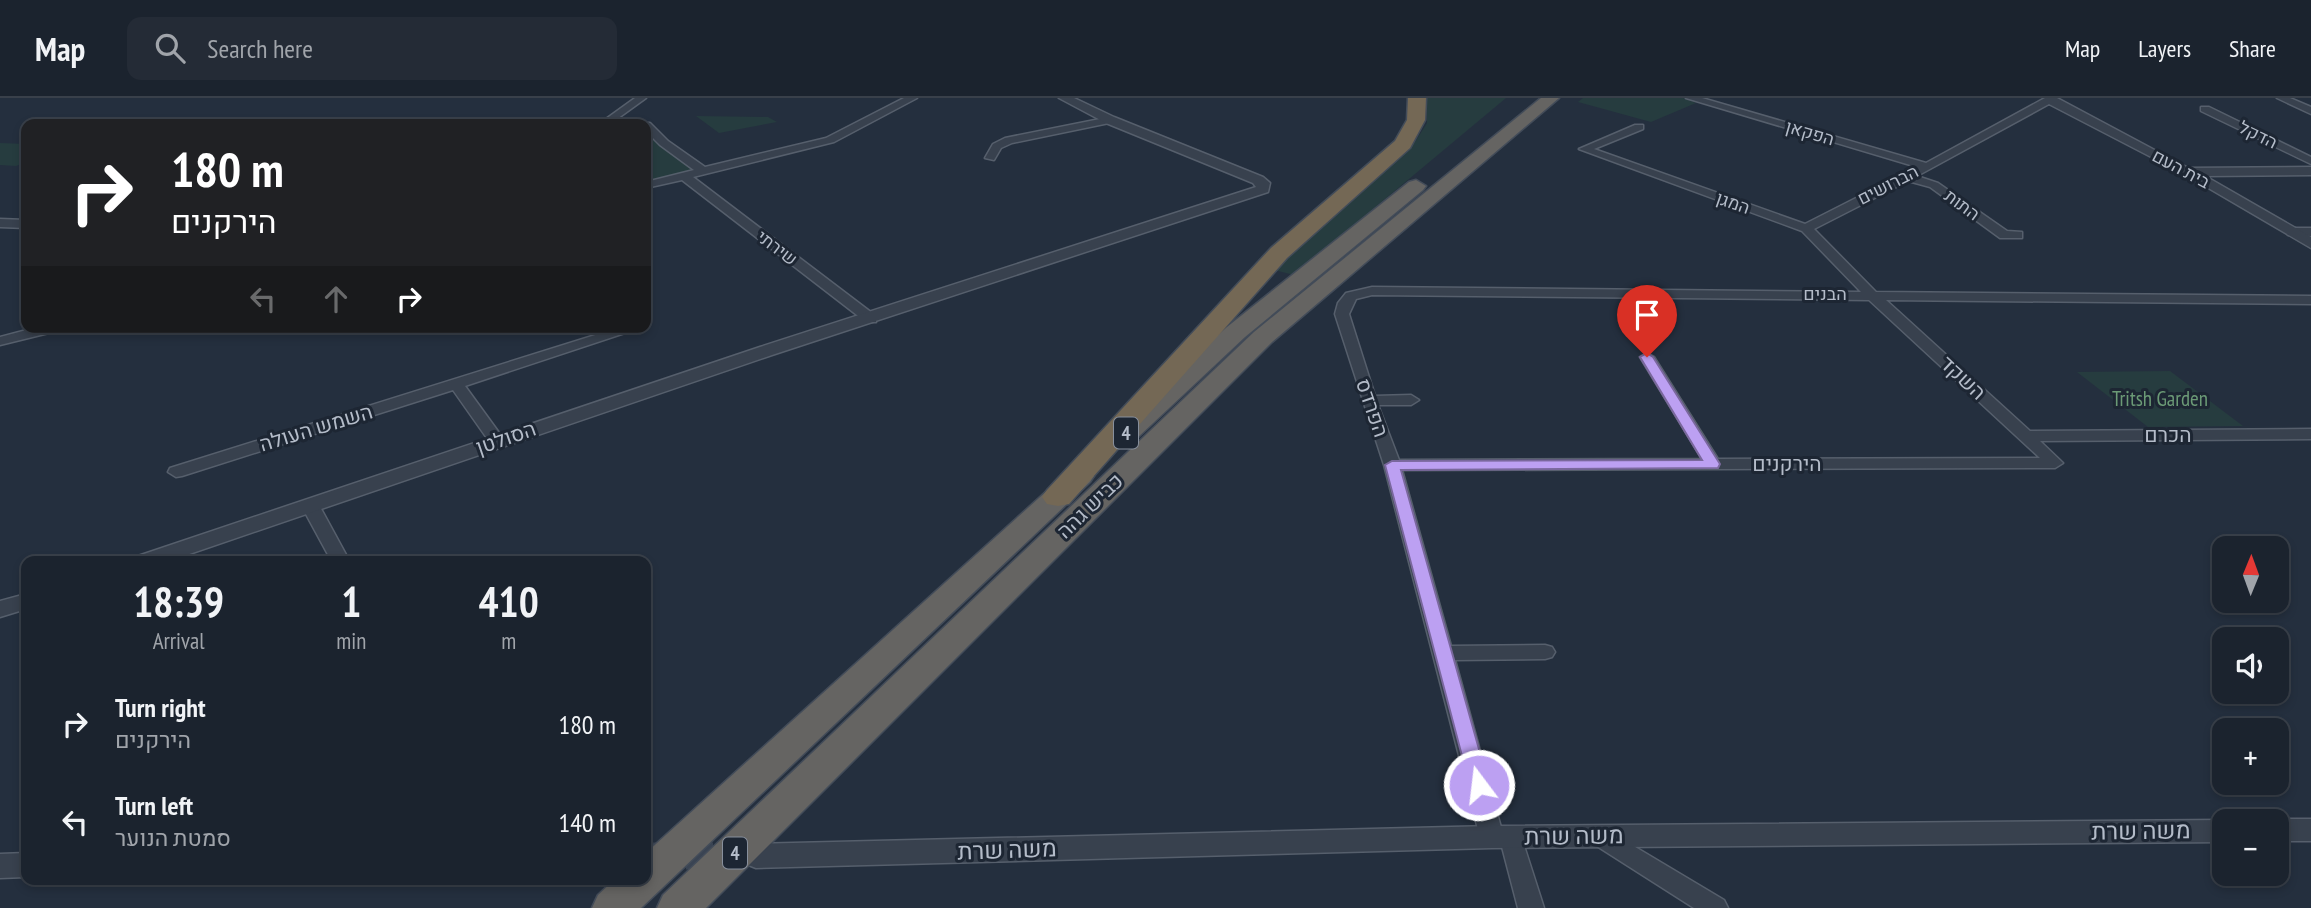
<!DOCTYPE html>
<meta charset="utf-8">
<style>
body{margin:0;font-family:"PT Sans Narrow",Heebo,sans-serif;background:#242b36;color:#f1f3f6;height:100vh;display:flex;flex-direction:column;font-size:26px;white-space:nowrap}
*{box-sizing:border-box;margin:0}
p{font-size:23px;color:#a0a4aa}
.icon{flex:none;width:38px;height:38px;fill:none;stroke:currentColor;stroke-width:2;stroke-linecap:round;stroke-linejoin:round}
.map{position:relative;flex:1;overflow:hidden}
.details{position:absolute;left:21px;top:458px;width:630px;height:329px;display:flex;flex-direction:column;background:#1b232e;border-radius:14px;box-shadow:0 4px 10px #0003,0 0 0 2px #39404a}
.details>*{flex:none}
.banner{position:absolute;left:21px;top:21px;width:630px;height:214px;border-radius:14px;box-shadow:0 4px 10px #0003,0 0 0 2px #39404a;background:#202124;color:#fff;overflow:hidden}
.needle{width:46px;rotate:1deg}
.controls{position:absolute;left:2212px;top:438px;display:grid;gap:14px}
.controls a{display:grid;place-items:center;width:77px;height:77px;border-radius:14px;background:#1b232e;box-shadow:0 4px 10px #0003,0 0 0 2px #39404a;font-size:35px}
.pin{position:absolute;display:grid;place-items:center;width:60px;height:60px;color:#fff;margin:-72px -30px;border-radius:50% 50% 50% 0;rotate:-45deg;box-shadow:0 0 7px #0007}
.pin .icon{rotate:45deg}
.me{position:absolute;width:77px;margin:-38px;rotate:345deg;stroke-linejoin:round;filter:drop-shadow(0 0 5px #0008)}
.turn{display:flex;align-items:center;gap:24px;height:147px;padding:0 35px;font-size:32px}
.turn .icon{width:91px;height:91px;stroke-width:2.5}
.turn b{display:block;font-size:49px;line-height:60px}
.lanes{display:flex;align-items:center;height:66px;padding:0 35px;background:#0003;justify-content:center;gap:35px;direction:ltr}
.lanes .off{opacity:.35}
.eta{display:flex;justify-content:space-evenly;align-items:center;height:119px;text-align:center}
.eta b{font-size:42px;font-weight:600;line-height:49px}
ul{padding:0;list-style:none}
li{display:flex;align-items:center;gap:21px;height:98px;padding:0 35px}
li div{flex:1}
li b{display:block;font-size:26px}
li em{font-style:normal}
header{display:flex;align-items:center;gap:42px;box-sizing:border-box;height:98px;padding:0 35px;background:#1b232e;border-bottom:2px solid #39404a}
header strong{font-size:33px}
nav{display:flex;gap:38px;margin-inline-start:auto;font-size:24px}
.search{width:490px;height:63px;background:#242b36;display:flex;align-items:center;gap:18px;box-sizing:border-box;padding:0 24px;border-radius:14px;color:#a0a4aa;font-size:26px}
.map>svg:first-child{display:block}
.green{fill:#263c3f}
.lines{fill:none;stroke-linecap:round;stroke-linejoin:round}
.tertiary-tunnel{stroke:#3a4453;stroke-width:27;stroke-dasharray:27 13;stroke-linecap:butt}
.minor-casing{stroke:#565f6c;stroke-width:3}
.tertiary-casing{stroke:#565f6c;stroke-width:3}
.trunk-casing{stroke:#434c59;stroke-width:3}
.motorway-casing{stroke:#434c59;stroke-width:3}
.minor{fill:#38414e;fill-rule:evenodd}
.tertiary{fill:#38414e;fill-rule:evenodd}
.trunk{fill:#656462;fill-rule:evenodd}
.motorway{fill:#746855;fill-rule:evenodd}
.route{fill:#bca0f2;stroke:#7a689d;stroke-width:2}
.labels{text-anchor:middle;stroke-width:6;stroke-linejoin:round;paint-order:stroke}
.far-street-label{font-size:18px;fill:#b4bcc9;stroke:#1d2633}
.shield{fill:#1d2633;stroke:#878f9c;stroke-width:2}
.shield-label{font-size:19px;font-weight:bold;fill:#b4bcc9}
.street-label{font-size:21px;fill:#b4bcc9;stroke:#1d2633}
.park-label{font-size:21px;fill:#6b9a76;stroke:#1d2633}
.near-street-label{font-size:24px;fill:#b4bcc9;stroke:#1d2633}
</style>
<header>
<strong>Map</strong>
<div class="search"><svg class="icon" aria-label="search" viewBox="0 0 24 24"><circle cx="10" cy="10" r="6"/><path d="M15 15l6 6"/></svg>Search here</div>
<nav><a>Map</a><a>Layers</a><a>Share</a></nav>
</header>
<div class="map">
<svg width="2311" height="810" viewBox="0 0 2311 810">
<rect width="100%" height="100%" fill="#242f3e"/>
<g class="green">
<polygon points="1426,0 1506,0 1294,177 1274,172 1415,44 1427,25"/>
<polygon points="1583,0 1683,0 1696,5 1651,24 1578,4"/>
<polygon points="696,18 768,19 777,24 719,35"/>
<polygon points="646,32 695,73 646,85"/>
<polygon points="0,45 26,46 26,64 16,68 0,67"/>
<polygon points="2170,273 2243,328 2148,329 2077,274"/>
</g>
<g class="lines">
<polyline class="tertiary-tunnel" points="646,758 731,758"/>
<g class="minor-casing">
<g id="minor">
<polygon points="635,0 646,0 610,26 599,26"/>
<polygon points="904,0 917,0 834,44 693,79 876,218 876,224 866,224 682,82 646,90 646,84 694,72 660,47 646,33 646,26 642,25 650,25 668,43 705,69 826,40"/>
<path d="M1686 0H1702L1926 65 2045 0H2057L2192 72V76H2184L2049 6 1917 78 1938 85 2007 133 2022 134V140H2000L1930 89 1908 83 1814 131 1876 194 2311 198V206L1886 202 2030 333 2311 331V341L2040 343 2063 365 2055 370 1402 372 1451 548 1545 547 1552 549 1555 554 1552 559 1545 561 1455 562 1502 733 1511 729 1519 732 1544 810H1518L1501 745 1492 749 1484 746 1480 739 1384 367 1335 216 1338 205 1346 195 1372 189 1861 194 1802 133 1579 51 1635 27H1643V31L1594 51 1805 126 1917 69ZM1372 197 1869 202 2040 360 1718 361 1654 259 1647 255 1640 259 1702 361 1399 362 1378 307H1411L1419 302 1411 297 1375 298 1349 216 1356 201Z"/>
<polygon points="2277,0 2290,0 2311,9 2311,16"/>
<polygon points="2201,9 2209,9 2311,59 2311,66 2201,13"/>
<polygon points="1110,19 1115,22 1114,24 1012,45 1001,50 994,62 985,60 993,46 1005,40"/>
<polygon points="0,121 26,122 26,130 0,129"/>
<polygon points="2292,130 2311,130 2311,138 2288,137 2286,134"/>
<polygon points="38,229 63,229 61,232 0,247 0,239"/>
<polygon points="621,229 643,229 465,288 505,343 503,346 491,346 453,292 182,378 176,379 168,374 170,370"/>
<polygon points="310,402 319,407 350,464 332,464 301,407"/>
<polygon points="1600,728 1724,802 1728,810 1694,810 1592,745 1588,738 1592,731"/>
</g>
</g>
<g class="tertiary-casing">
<g id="tertiary">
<polygon points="1059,0 1074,0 1114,19 1263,79 1270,85 1268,94 772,257 166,464 132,464 135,459 760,249 1256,89 1253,85 1106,25"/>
<polygon points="2311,69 2311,77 2205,78 2311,139 2311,150 2181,74 2188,70"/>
<polygon points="26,496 26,511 0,519 0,503"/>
<polygon points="2277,721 2311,721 2311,743 2277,743 2277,723 2271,723"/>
<polygon points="2224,722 2227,723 2224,723 2224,744 1492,750 756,770 746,766 742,758 746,750 756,746 1492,728"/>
<polygon points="26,755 26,779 0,780 0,756"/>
</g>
</g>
<g class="trunk-casing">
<g id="trunk">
<polygon points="1541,0 1559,0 1272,244 706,810 657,810 663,797 1254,234"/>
<polygon points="1416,82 1426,88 1423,92 1245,239 1136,341 1126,343 1116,341 1112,335 1116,329 1227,229 1409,84"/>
<polygon points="1080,369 1090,372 1094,378 1090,384 641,810 592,810 598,797 614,782 646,782 646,755 1070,372"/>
</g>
</g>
<g class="motorway-casing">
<polygon id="motorway" points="1408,0 1426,0 1425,22 1410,50 1287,160 1069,406 1058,408 1047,406 1042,399 1047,392 1271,150 1395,43 1407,22"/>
</g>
<use href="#minor" class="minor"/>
<use href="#tertiary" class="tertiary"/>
<use href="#trunk" class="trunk"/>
<use href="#motorway" class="motorway"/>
</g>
<polygon class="route" points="1647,255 1653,259 1720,366 1718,370 1401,372 1489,687 1486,692 1479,695 1471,692 1385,367 1392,363 1702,362 1640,259"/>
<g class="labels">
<g class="far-street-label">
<text transform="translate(1810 35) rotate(16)" y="6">הפקאן</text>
<text transform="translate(2258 37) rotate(26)" y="6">הדקל</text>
<text transform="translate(2181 71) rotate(28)" y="6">בית העם</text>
<text transform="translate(1888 87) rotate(-27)" y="6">הברושים</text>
<text transform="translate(1733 105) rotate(19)" y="6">המגן</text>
<text transform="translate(1962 107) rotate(36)" y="6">התות</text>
<text transform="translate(777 150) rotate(37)" y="6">שירתי</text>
<text x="1825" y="202">הבנים</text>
</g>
<g class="shield">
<rect x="1114" y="319.5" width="24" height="31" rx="5"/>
<rect x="723" y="739.5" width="24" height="31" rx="5"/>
</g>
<g class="shield-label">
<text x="1126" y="342">4</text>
<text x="735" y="762">4</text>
</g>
<g class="street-label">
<text transform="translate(1963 280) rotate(43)" y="7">השקד</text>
<text transform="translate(1372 310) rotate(71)" y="7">הפרדס</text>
<text transform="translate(316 330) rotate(-17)" y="7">השמש העולה</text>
<text x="2168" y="344">הכרם</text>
<text transform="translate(506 340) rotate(-19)" y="7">הסולטן</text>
<text x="1787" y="373">הירקנים</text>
<text transform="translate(1090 408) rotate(-44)" y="7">כביש גהה</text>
</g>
<g class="park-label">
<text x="2160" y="308">Tritsh Garden</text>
</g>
<g class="near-street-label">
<text transform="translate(2141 733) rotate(-1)" y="8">משה שרת</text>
<text transform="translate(1574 738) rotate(-1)" y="8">משה שרת</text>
<text transform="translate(1007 752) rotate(-2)" y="8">משה שרת</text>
</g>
</g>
</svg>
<div class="controls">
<a><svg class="needle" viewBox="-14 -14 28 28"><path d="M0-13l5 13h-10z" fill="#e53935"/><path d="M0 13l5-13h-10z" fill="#a0a4aa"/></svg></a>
<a><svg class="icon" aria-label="sound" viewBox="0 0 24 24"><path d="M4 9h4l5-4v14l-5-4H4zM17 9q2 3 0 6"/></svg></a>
<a>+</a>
<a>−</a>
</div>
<div class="pin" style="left:1647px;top:259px;background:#d93025"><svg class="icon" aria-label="arrive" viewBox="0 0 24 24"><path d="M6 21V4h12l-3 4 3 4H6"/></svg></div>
<svg class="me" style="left:1479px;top:687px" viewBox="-20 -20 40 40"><circle r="17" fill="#bca0f2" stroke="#fff" stroke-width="3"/><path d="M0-11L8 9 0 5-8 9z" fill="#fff"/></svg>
<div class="banner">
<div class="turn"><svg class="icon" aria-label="right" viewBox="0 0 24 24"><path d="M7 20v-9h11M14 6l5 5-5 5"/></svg><div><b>180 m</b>הירקנים</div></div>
<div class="lanes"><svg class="icon off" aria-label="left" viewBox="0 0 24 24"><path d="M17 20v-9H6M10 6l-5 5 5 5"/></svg><svg class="icon off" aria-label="ahead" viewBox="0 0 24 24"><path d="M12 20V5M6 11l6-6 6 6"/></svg><svg class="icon" aria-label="right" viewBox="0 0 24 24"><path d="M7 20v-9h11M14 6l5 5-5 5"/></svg></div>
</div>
<section class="details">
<div class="eta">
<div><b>18:39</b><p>Arrival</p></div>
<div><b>1</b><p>min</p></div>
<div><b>410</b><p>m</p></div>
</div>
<ul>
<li><svg class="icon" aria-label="right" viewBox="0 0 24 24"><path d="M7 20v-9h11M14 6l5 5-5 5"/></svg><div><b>Turn right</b><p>הירקנים</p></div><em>180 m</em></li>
<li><svg class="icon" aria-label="left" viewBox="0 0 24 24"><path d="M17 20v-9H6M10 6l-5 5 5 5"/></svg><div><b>Turn left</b><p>סמטת הנוער</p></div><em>140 m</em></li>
</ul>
</section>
</div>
